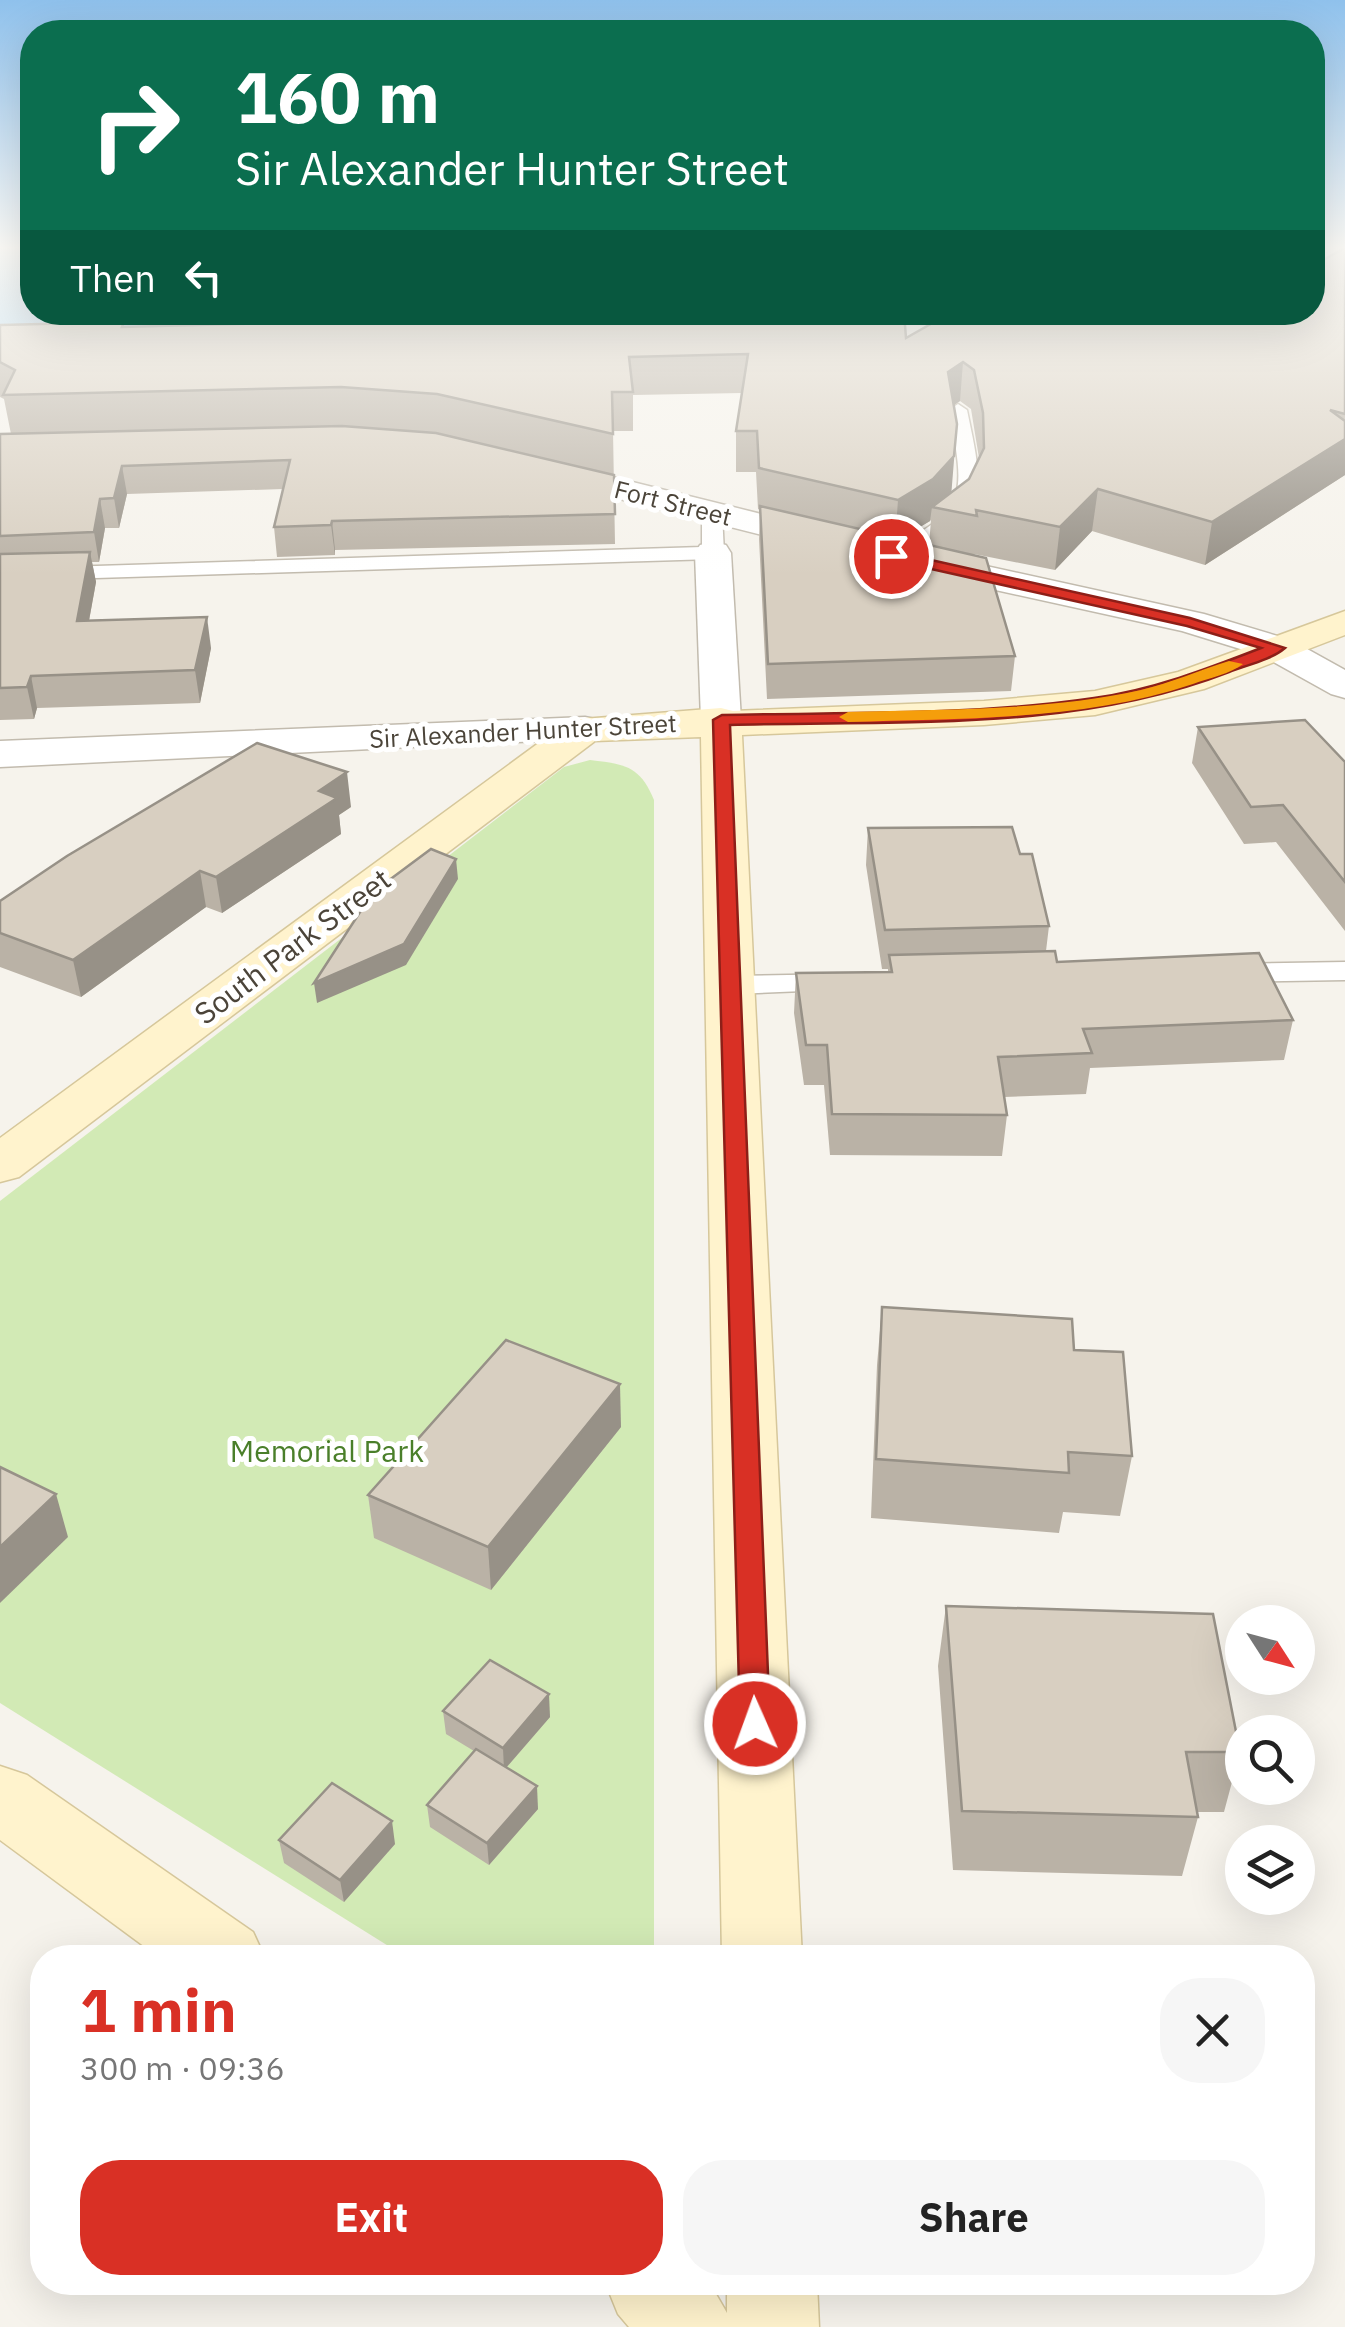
<!DOCTYPE html>
<meta charset="utf-8">
<style>
body{margin:0;font-family:"IBM Plex Sans",sans-serif;background:#f6f6f6;color:#222;height:100vh;display:flex;flex-direction:column;font-size:38px;white-space:nowrap}
*{box-sizing:border-box;margin:0}
p{font-size:32px;color:#767676}
.icon{flex:none;width:55px;height:55px;fill:none;stroke:currentColor;stroke-width:2;stroke-linecap:round;stroke-linejoin:round}
.map{position:relative;flex:1;overflow:hidden}
.drawer{position:absolute;left:30px;top:1945px;width:1285px;height:350px;display:flex;flex-direction:column;background:#fff;border-radius:40px;box-shadow:0 10px 40px #0002}
.drawer>*{flex:none}
.guide{position:absolute;left:20px;top:20px;width:1305px;height:305px;border-radius:40px;box-shadow:0 10px 40px #0002;background:#0b6e4f;color:#fff;overflow:hidden}
.needle{width:65px;rotate:126deg}
.buttons{position:absolute;left:1225px;top:1605px;display:grid;gap:20px}
.buttons a{display:grid;place-items:center;width:90px;height:90px;border-radius:50%;background:#fff;box-shadow:0 10px 40px #0002;font-size:50px}
.pin{position:absolute;display:grid;place-items:center;width:85px;height:85px;color:#fff;margin:-42px;border:5px solid #fff;border-radius:50%;box-shadow:0 2px 10px #0007}
.me{position:absolute;width:110px;margin:-55px;rotate:358deg;stroke-linejoin:round;filter:drop-shadow(0 0 8px #0008)}
.turn{display:flex;align-items:center;gap:35px;height:210px;padding:0 50px;font-size:45px}
.turn .icon{width:130px;height:130px;stroke-width:2.5}
.turn b{display:block;font-size:70px;line-height:85px}
.then{display:flex;align-items:center;height:95px;padding:0 50px;background:#0003;gap:20px;font-size:38px}
.round{display:grid;place-items:center;flex:none;width:105px;height:105px;border-radius:40px;background:#f6f6f6}
.overview{display:flex;align-items:center;justify-content:space-between;height:170px;padding:0 50px}
h1{font-size:60px;font-weight:800;line-height:75px;color:#d93025}
.cta{display:flex;gap:20px;margin-top:auto;padding:20px 50px}
.cta a{flex:1;height:115px;border-radius:40px;background:#d93025;color:#fff;font-size:40px;font-weight:800;line-height:115px;text-align:center}
.cta a+a{background:#f6f6f6;color:#222}
.map>svg:first-child{display:block}
.green{fill:#d2eab5}
.water{fill:#a9d4f2}
.lines{fill:none;stroke-linecap:round;stroke-linejoin:round}
.lane-casing{stroke:#c2bbae;stroke-width:3}
.street-casing{stroke:#c2bbae;stroke-width:3}
.secondary-casing{stroke:#d6c79b;stroke-width:3}
.lane{fill:#fff;fill-rule:evenodd}
.street{fill:#fff;fill-rule:evenodd}
.secondary{fill:#fff3cd;fill-rule:evenodd}
.wall{fill:#bab2a6;fill-rule:evenodd}
.shaded-wall{fill:#979187}
.building{fill:#d8cfc1;stroke:#979187;stroke-width:2.5}
.route{fill:#d93025;stroke:#8d1f18;stroke-width:2.5}
.slow{fill:#f59e0b}
.labels{text-anchor:middle;stroke-width:10;stroke-linejoin:round;paint-order:stroke}
.far-street-label{font-size:25px;fill:#4b4439;stroke:#fff}
.street-label{font-size:30px;fill:#4b4439;stroke:#fff}
.park-label{font-size:30px;fill:#4a7f2a;stroke:#fff}
</style>
<div class="map">
<svg width="1345" height="2327" viewBox="0 0 1345 2327">
<rect width="100%" height="100%" fill="#f6f3ec"/>
<path class="green" d="M590 760C625 764 640 766 654 800V1957H406L0 1703V1201L564 767Z"/>
<polygon class="water" points="0,249 32,249 32,312 1054,313 953,324 0,345"/>
<g class="lines">
<g class="lane-casing">
<g id="lane">
<path d="M958 404 967 410C980 474 993 510 927 546 914 553 899 564 884 560L880 556 884 552C968 509 966 500 949 410Z"/>
<polygon points="712,507 722,513 724,553 713,559 0,581 0,569 702,547 702,513"/>
<polygon points="1345,962 1345,980 1225,982 1215,979 1211,973 1215,967 1225,964"/>
<polygon points="841,974 851,977 856,983 851,989 733,994 723,991 718,985 723,979 733,976"/>
</g>
</g>
<g class="street-casing">
<g id="street">
<polygon points="544,460 842,534 848,541 842,548 830,552 532,477 527,470 532,463"/>
<polygon points="713,542 726,545 731,553 741,720 735,729 721,732 707,729 701,720 695,553 700,545"/>
<polygon points="918,551 1204,614 1291,640 1345,670 1345,698 1331,694 1263,656 1182,631 905,570 900,562 905,554"/>
<polygon points="585,717 600,720 606,729 600,738 0,767 0,741"/>
</g>
</g>
<g class="secondary-casing">
<g id="secondary">
<polygon points="1345,611 1345,635 1204,689 1095,715 984,725 742,735 802,1958 722,1958 701,737 595,741 19,1177 0,1182 0,1138 570,720 721,708 733,711 984,701 1095,691 1178,672"/>
<polygon points="0,1766 27,1775 253,1932 265,1958 160,1958 0,1840"/>
<polygon points="605,2282 709,2282 727,2313 727,2282 817,2282 819,2327 629,2327 618,2314"/>
</g>
</g>
<use href="#lane" class="lane"/>
<use href="#street" class="street"/>
<use href="#secondary" class="secondary"/>
</g>
<g class="wall">
<path d="M1345 249V475L1205 565 1092 531 1055 570 974 554 1015 656 1011 691 767 699 759 539 760 510 758 509 756 472H736V431L742 393 633 395V431H613L615 544 335 550V555L277 557 274 527 283 489 127 494 119 528H105L99 562H92L96 582 89 621 211 648 200 703 37 708 34 719 0 720V434H11L4 399 0 397V325L906 338 1312 312 1316 264ZM960 401 971 409 979 458 969 479 951 492 954 405ZM931 520 929 545 901 538 930 521Z"/>
<polygon points="1198,727 1345,762 1345,931 1276,842 1244,844 1192,763"/>
<polygon points="351,807 339,815 341,834 222,913 206,907 81,997 0,967 0,901"/>
<polygon points="868,828 1020,854 1049,926 1046,951 1057,962 1293,1020 1284,1060 1090,1068 1086,1094 1004,1097 1007,1115 1002,1156 830,1155 824,1085 804,1085 794,1013 796,973 888,972 888,969 882,969 866,865"/>
<polygon points="882,1307 1074,1350 1132,1456 1120,1516 1063,1512 1059,1533 871,1518 877,1365"/>
<polygon points="621,1427 491,1590 374,1538 368,1495"/>
<polygon points="946,1606 1240,1752 1224,1812 1197,1812 1198,1817 1182,1876 953,1870 938,1666"/>
<polygon points="443,1711 550,1717 507,1767 538,1809 489,1865 430,1827 427,1805 474,1751 446,1734"/>
<polygon points="279,1840 395,1844 344,1902 284,1863"/>
</g>
<g class="shaded-wall">
<polygon points="963,362 960,401 945,411 948,372"/>
<polygon points="957,424 951,497 932,507 930,521 895,542 898,500"/>
<polygon points="1345,439 1345,475 1205,565 1212,522"/>
<polygon points="122,466 127,494 119,528 114,498"/>
<polygon points="1098,489 1092,531 1055,570 1060,527"/>
<polygon points="100,499 105,528 99,562 94,532"/>
<polygon points="332,521 335,550 335,555 331,525"/>
<polygon points="90,552 96,582 83,653 77,621"/>
<polygon points="207,617 211,648 200,703 195,670"/>
<polygon points="31,676 37,708 34,719 27,687"/>
<polygon points="347,772 351,807 339,815 341,834 222,913 216,877 319,791"/>
<polygon points="456,859 458,879 406,965 317,1003 314,983"/>
<polygon points="200,871 206,907 81,997 73,960"/>
<polygon points="620,1384 621,1427 491,1590 488,1547"/>
<polygon points="56,1494 68,1537 0,1603 0,1547"/>
<polygon points="549,1694 550,1717 504,1770 503,1748"/>
<polygon points="537,1786 538,1809 489,1865 487,1843"/>
<polygon points="392,1821 395,1844 344,1902 340,1880"/>
</g>
<g class="building">
<polygon points="1343,249 1345,249 1345,414 1330,410 1345,421 1345,439 1212,522 1098,489 1060,527 976,510 977,516 932,507 969,479 984,448 983,413 974,370 963,362 948,372 957,424 954,456 933,479 898,500 759,468 757,431 736,431 748,354 629,357 633,392 612,392 613,434 437,394 341,387 3,395 15,370 0,362 0,325 124,322 122,327 511,317 511,312 904,312 906,338 952,312 1312,312 1312,264 1316,264"/>
<polygon points="342,426 436,433 614,475 615,514 332,521 331,525 274,527 290,460 122,466 114,498 100,499 94,532 0,536 0,434"/>
<polygon points="760,506 986,558 1015,656 768,664"/>
<polygon points="90,552 77,621 207,617 195,670 31,676 27,687 0,688 0,554"/>
<polygon points="1305,720 1345,762 1345,882 1283,805 1251,807 1198,727"/>
<polygon points="257,743 347,772 319,791 337,798 216,877 200,871 73,960 0,933 0,901 67,856"/>
<polygon points="1012,827 1020,854 1032,854 1049,926 885,930 868,828"/>
<polygon points="431,849 456,859 404,944 314,983 373,892"/>
<polygon points="1055,951 1057,962 1259,953 1293,1020 1083,1029 1092,1053 998,1057 1007,1115 832,1114 827,1045 806,1045 796,973 892,972 889,955"/>
<polygon points="882,1307 1072,1319 1074,1350 1123,1352 1132,1456 1068,1452 1069,1473 876,1459"/>
<polygon points="506,1340 620,1384 488,1547 368,1495"/>
<polygon points="0,1467 56,1494 0,1547"/>
<polygon points="946,1606 1213,1614 1240,1752 1186,1752 1198,1817 962,1811"/>
<polygon points="490,1660 549,1694 503,1748 443,1711"/>
<polygon points="476,1749 537,1786 487,1843 427,1805"/>
<polygon points="332,1783 392,1821 340,1880 279,1840"/>
</g>
<linearGradient id="sky" x2="0" y2="1"><stop stop-color="#8fc1ec"/><stop offset="0.43" stop-color="#fbfaf6"/><stop offset="1" stop-color="#fbfaf6" stop-opacity="0"/></linearGradient>
<rect width="1345" height="575" fill="url(#sky)"/>
<path class="route" d="M891 551 1190 618 1285 648C1271 660 1247 665 1229 672 1073 733 895 720 730 725L770 1724 766 1733 755 1737 745 1733 740 1724 713 720 722 715C845 712 972 716 1094 698 1152 690 1207 669 1261 648L1187 626 886 559 884 556Z"/>
<path class="slow" d="M1229 661 1243 664C1230 674 1209 678 1193 684 1083 721 963 718 848 722L839 717 848 712C945 709 1046 711 1141 690 1171 683 1200 670 1229 661Z"/>
<g class="labels">
<g class="far-street-label">
<text transform="translate(673 503) rotate(14)" y="9">Fort Street</text>
<text transform="translate(523 731) rotate(-3)" y="9">Sir Alexander Hunter Street</text>
</g>
<g class="street-label">
<text transform="translate(293 947) rotate(-37)" y="10">South Park Street</text>
</g>
<g class="park-label">
<text x="327" y="1462">Memorial Park</text>
</g>
</g>
</svg>
<div class="buttons">
<a><svg class="needle" viewBox="-14 -14 28 28"><path d="M0-13l5 13h-10z" fill="#e53935"/><path d="M0 13l5-13h-10z" fill="#767676"/></svg></a>
<a><svg class="icon" aria-label="search" viewBox="0 0 24 24"><circle cx="10" cy="10" r="6"/><path d="M15 15l6 6"/></svg></a>
<a><svg class="icon" aria-label="layers" viewBox="0 0 24 24"><path d="M12 4l9 5-9 5-9-5zM3 14l9 5 9-5"/></svg></a>
</div>
<div class="pin" style="left:891px;top:556px;background:#d93025"><svg class="icon" aria-label="arrive" viewBox="0 0 24 24"><path d="M6 21V4h12l-3 4 3 4H6"/></svg></div>
<svg class="me" style="left:755px;top:1724px" viewBox="-20 -20 40 40"><circle r="17" fill="#d93025" stroke="#fff" stroke-width="3"/><path d="M0-11L8 9 0 5-8 9z" fill="#fff"/></svg>
<div class="guide">
<div class="turn"><svg class="icon" aria-label="right" viewBox="0 0 24 24"><path d="M7 20v-9h11M14 6l5 5-5 5"/></svg><div><b>160 m</b>Sir Alexander Hunter Street</div></div>
<div class="then">Then<svg class="icon" aria-label="left" viewBox="0 0 24 24"><path d="M17 20v-9H6M10 6l-5 5 5 5"/></svg></div>
</div>
<section class="drawer">
<div class="overview"><div><h1>1 min</h1><p>300 m · 09:36</p></div><a class="round"><svg class="icon" aria-label="close" viewBox="0 0 24 24"><path d="M6 6l12 12M18 6L6 18"/></svg></a></div>
<div class="cta"><a>Exit</a><a>Share</a></div>
</section>
</div>
